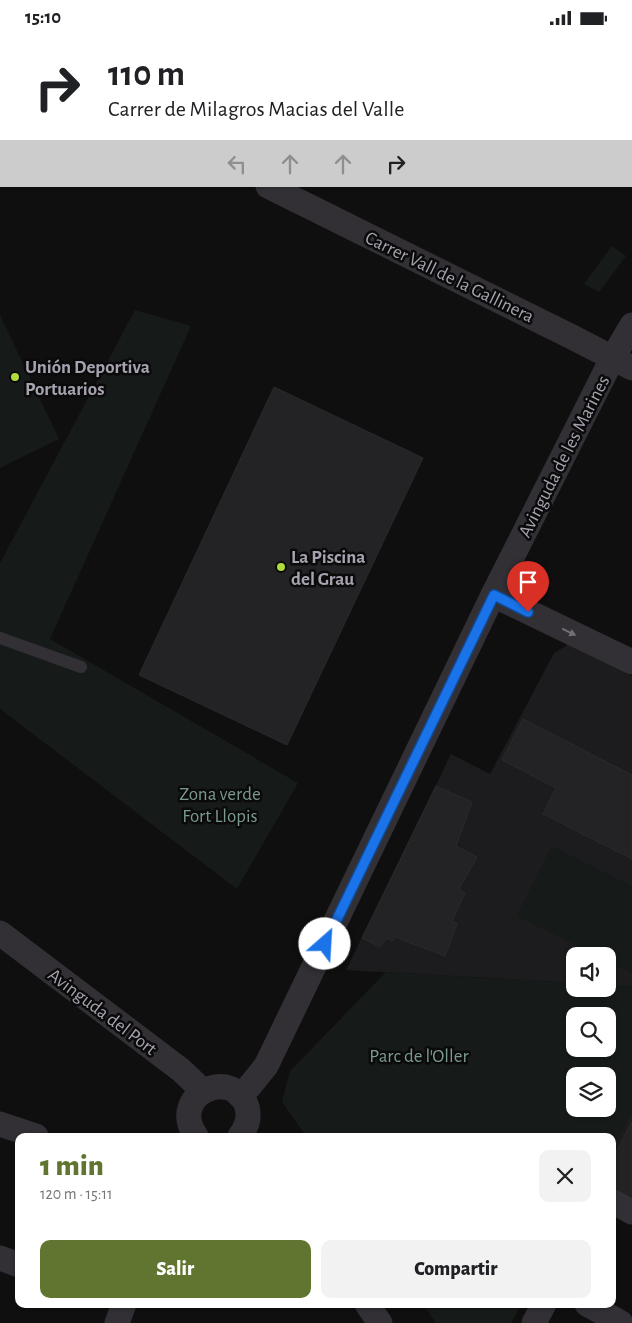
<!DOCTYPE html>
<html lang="es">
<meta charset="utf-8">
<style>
body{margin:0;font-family:"Alegreya Sans",sans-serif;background:#f2f2f2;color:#202124;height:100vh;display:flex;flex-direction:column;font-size:19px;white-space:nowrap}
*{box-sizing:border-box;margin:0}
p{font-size:16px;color:#757577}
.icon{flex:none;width:28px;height:28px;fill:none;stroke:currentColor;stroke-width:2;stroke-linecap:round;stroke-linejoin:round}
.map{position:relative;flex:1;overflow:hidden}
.side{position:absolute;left:15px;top:1098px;width:601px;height:175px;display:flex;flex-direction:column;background:#fff;border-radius:10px;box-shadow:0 1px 4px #0004}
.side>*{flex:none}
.top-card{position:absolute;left:0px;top:0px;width:632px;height:152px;box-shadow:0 1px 4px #0004;background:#fff;color:#202124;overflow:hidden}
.tools{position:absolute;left:566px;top:912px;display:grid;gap:10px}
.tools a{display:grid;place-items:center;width:50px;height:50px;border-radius:10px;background:#fff;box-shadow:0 1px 4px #0004;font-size:25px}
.pin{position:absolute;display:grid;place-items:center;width:42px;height:42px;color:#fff;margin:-51px -21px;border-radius:50% 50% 50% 0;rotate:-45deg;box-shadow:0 0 5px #0007}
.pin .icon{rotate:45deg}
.me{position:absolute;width:55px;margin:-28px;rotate:26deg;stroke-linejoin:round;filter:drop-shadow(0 0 4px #0008)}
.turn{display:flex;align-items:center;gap:18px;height:105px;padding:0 25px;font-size:22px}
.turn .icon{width:65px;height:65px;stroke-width:2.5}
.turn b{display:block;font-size:35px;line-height:42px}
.lanes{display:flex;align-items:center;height:48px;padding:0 25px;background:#0003;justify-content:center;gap:25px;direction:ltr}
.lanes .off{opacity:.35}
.round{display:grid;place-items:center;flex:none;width:52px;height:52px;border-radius:10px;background:#f2f2f2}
.headline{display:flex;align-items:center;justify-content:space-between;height:85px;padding:0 25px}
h1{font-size:30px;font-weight:800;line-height:38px;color:#60752f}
.button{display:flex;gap:10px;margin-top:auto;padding:10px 25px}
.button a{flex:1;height:58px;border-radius:10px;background:#60752f;color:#fff;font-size:20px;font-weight:800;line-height:58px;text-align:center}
.button a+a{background:#f2f2f2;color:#202124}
.status{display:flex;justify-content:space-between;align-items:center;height:35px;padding:0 25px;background:#fff;direction:ltr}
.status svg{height:14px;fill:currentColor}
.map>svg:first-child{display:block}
.built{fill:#1c1b1d}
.green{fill:#161a19;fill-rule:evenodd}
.building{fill:#232224;stroke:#2b292c}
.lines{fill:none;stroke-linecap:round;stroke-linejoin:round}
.lane{stroke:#323035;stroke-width:12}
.street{stroke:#323035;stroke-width:25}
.oneway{fill:#726f78}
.route-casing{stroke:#114b97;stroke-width:12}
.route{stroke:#1a73e8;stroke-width:9}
.poi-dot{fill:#afdb3c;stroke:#0b0a0b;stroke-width:2}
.labels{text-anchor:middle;stroke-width:5;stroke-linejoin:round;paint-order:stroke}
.street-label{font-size:19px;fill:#a6a2af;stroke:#0b0a0b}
.poi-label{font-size:19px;font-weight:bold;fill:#a6a2af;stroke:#0b0a0b;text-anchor:start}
.park-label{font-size:19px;fill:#7a998f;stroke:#0b0a0b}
</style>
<div class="status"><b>15:10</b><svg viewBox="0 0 49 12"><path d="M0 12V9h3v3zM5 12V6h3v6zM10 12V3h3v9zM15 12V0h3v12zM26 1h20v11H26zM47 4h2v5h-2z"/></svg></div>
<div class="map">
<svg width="632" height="1288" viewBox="0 0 632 1288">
<rect width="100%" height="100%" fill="#100f10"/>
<g class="built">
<polygon points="569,609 632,641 632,952 608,950 608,921 575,921 575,948 346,935 451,719 490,739 554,618"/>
<polygon points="632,1076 632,1169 613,1159 612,1113"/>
</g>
<g class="green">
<polygon points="612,211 626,221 599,257 584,249"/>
<polygon points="135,275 191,291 50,604 298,748 237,854 0,674 0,528"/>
<polygon points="0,280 59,404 0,433"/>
<polygon points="552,811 632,851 632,938 608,926 608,921 599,921 517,881"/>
<path d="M386 937 575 948V954H608V950L632 952V1076L613 1113 612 1101H306L282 1067 290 1036ZM575 981H608V1014H575ZM608 1041V1074H575V1041Z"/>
<polygon points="423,1269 522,1269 511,1288 436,1288"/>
</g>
<g class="building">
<polygon points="274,352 423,423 287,710 139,640"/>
<polygon points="523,684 632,740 632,824 543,779 556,753 502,725"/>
<polygon points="436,751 472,767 456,811 477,822 459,854 465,858 452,886 457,889 445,921 395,902 392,906 387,903 380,912 362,903"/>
<polygon points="632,1086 632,1161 612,1150 612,1126"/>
</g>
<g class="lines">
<polyline class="lane" points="0,603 81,632"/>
<g class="street">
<polyline points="43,0 45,1"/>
<polyline points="0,63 1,64"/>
<polyline points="268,151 572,302 632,333"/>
<polyline points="493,560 632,627"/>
<polyline points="0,898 181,1035 203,1056"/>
<polyline points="239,1060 249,1052 266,1031 493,560 612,324 632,290"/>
<polyline points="0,1089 36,1101"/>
<path d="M196 1101C167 1060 234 1030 247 1072 250 1083 247 1092 240 1101"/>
<polyline points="612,1166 632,1177"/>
<polyline points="0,1223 19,1230"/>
<polyline points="367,1269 380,1288"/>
<polyline points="587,1269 621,1288"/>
<polyline points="117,1288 124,1269"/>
<polyline points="534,1288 544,1269"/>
</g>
</g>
<defs><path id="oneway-solid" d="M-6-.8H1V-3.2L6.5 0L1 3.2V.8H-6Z" transform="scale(1.25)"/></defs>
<use class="oneway" href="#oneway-solid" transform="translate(569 597) rotate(26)"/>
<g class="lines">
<g class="route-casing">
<polyline id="route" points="325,909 494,560 528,577"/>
</g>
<use href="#route" class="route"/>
</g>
<g class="poi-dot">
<circle cx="15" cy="342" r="5"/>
<circle cx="281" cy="532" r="5"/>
</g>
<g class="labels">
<g class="street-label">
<text transform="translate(450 241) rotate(26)" y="7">Carrer Vall de la Gallinera</text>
<text transform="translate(563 421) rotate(-63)" y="7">Avinguda de les Marines</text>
<text transform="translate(103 976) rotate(37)" y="7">Avinguda del Port</text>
</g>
<g class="poi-label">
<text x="25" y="338">Unión Deportiva<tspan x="25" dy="22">Portuarios</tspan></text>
<text x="291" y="528">La Piscina<tspan x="291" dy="22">del Grau</tspan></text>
</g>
<g class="park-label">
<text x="220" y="765">Zona verde<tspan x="220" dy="22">Fort Llopis</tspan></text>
<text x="419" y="1027">Parc de l'Oller</text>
</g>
</g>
</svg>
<div class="tools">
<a><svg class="icon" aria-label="sound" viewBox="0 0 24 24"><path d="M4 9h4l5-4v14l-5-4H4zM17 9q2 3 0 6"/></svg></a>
<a><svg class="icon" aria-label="search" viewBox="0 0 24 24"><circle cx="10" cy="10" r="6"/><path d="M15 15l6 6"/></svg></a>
<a><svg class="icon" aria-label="layers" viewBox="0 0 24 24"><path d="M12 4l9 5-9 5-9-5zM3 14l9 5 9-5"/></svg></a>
</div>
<div class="pin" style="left:528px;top:577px;background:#d93025"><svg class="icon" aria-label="arrive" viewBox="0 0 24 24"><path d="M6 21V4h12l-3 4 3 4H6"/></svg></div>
<svg class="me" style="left:325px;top:909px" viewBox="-20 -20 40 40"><circle r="19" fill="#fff"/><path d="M0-13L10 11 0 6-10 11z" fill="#1a73e8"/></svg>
<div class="top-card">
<div class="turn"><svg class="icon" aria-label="right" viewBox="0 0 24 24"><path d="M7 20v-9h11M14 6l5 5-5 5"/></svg><div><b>110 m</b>Carrer de Milagros Macias del Valle</div></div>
<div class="lanes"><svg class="icon off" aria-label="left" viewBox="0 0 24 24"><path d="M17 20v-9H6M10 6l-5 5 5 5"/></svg><svg class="icon off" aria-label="ahead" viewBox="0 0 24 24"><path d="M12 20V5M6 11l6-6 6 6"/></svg><svg class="icon off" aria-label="ahead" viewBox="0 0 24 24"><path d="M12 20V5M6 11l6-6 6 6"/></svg><svg class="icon" aria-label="right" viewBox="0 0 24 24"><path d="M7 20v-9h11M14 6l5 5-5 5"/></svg></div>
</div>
<section class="side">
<div class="headline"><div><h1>1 min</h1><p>120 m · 15:11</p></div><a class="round"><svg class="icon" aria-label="close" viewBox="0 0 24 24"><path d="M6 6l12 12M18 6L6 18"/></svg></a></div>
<div class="button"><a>Salir</a><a>Compartir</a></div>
</section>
</div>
